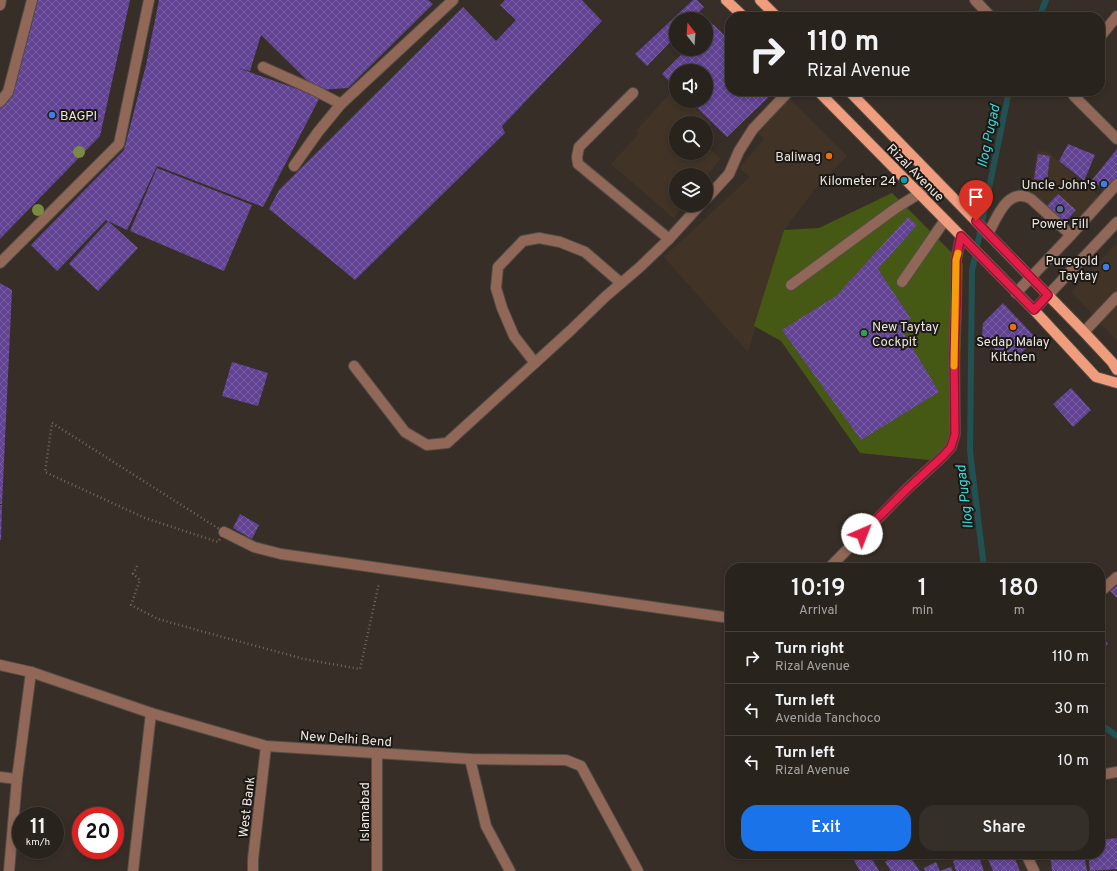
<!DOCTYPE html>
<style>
body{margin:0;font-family:Overpass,sans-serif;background:#352f2a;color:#f1f3f6;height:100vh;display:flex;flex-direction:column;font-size:15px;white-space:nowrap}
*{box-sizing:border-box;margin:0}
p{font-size:13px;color:#a5a4a4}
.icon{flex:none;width:22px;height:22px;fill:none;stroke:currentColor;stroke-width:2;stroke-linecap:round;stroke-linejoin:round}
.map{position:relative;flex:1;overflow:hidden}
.drawer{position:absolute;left:725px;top:563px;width:380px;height:296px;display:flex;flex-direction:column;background:#29231d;border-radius:16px;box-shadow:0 2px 6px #0003,0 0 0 1px #45403b}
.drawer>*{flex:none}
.guide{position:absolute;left:725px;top:12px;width:380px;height:84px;border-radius:16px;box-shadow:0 2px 6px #0003,0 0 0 1px #45403b;background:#29231d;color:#f1f3f6;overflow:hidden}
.needle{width:26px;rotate:343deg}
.tools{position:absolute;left:669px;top:12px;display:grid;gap:8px}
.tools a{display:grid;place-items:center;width:44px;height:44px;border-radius:50%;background:#29231d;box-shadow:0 2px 6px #0003,0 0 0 1px #45403b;font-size:20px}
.speed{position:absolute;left:12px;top:807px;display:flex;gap:8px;font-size:20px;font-weight:700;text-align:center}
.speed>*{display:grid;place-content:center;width:52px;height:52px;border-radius:50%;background:#29231d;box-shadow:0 2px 6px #0003,0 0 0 1px #45403b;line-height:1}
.speed small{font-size:10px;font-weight:400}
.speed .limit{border:6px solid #d22;background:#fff;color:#111}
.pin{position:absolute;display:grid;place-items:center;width:34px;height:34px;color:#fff;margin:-41px -17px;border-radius:50% 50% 50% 0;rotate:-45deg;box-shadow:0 0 4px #0007}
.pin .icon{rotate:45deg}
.me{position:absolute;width:44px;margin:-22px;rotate:44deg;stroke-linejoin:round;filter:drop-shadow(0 0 3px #0008)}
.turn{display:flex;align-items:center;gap:14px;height:84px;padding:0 16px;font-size:18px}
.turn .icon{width:52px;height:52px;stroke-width:2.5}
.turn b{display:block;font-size:28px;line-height:34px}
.eta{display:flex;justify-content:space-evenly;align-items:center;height:68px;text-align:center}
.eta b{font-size:24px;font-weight:600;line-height:28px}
.cta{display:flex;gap:8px;margin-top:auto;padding:8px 16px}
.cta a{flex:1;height:46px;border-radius:16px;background:#1a73e8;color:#fff;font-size:16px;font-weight:600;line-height:46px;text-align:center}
.cta a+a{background:#352f2a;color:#f1f3f6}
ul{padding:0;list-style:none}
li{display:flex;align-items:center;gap:12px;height:52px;padding:0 16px;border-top:1px solid #45403b}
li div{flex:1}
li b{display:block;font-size:15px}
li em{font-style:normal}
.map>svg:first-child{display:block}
.built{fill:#413427}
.grass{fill:#465914}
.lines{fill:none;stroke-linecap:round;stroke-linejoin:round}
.stream{stroke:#215152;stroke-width:6}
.building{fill:url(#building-cross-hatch)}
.minor-casing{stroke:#544d45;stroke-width:12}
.major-casing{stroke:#544d45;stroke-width:12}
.path{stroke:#716a63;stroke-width:2.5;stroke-dasharray:1 3;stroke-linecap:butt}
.minor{stroke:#916858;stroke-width:10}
.major{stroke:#f09d7d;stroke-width:10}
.tree{fill:#798a42}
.route-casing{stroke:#92132f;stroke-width:10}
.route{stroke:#e11d48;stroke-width:7}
.slow{stroke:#f59e0b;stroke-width:7}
.shop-dot{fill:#3f7fe0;stroke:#1c1814;stroke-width:1.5}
.food-dot{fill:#e8710a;stroke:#1c1814;stroke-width:1.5}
.culture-dot{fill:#0f9aa8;stroke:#1c1814;stroke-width:1.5}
.service-dot{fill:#5c6f8a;stroke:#1c1814;stroke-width:1.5}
.leisure-dot{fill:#2e9e5b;stroke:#1c1814;stroke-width:1.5}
.labels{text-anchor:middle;stroke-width:4;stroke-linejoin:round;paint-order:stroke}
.poi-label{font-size:13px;fill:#eee8e3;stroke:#1c1814;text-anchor:end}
.street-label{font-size:13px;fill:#eee8e3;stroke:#1c1814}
.water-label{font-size:14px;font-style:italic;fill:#39dade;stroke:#1c1814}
</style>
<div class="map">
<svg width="1117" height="871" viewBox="0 0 1117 871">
<defs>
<pattern id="building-cross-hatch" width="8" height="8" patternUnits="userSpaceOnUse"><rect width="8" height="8" fill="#614293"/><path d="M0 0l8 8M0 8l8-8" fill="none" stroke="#785da2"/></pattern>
</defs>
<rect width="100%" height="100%" fill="#372f27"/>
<g class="built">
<polygon points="675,88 676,89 676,101 688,101 711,123 706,128 706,123 676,123 676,153 706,153 706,145 720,159 706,177 706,175 676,175 676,205 684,205 674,218 611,164 639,134 636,131"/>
<polygon points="784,93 847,156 815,189 784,230 748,352 664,257 750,177 739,168 764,139 751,126"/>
<polygon points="1037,151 1048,152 1100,197 1064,236 1029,202"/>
<polygon points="1117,242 1117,341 1072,292"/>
</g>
<polygon class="grass" points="892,193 963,264 958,446 929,460 860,453 781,341 754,326 784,230 819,228"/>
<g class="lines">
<g class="stream">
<polyline points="1039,17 1046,0"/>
<polyline points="984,568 970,451 972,271 1009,91"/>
<polyline points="1100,724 1117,736"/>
</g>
</g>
<g class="building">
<polygon points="38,0 130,0 100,136 0,239 0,108 12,96 15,87"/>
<polygon points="159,0 428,0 433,4 348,88 317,90 261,35 250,71 238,68 320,97 263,207 157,166 127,230 106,220 57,271 31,245 124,150 146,65"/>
<polygon points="505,0 582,0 602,21 502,126 505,133 355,280 269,209 279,190 463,7 496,41 516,20 500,5"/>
<polygon points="693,0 697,0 704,7 692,19 676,19 676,36 647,66 635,54"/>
<polygon points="701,13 712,24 706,30 706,19 695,19"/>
<polygon points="713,24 730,41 730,91 775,91 727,137 690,101 706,101 706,71 676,71 676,88 662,74 687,49 706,49 706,31"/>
<polygon points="1068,144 1095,155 1084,181 1059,161"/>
<polygon points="1117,149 1117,177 1106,191 1092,180"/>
<polygon points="1038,154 1050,156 1047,181 1034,179"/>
<polygon points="157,168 252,205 224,271 130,231"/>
<polygon points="1058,194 1076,210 1063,225 1044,209"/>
<polygon points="908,217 917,225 878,269 911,319 900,327 939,392 861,440 782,330 836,296"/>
<polygon points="108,221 138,248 98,291 69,264"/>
<polygon points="0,283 12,290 2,504 0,504"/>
<polygon points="1003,303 1036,338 1010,364 982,337 983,323"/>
<polygon points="232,362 268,373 258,406 222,396"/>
<polygon points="1071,388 1091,410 1073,427 1053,404"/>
<polygon points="0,505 2,505 1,540 0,540"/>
<polygon points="240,514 259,525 252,539 233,528"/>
<polygon points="1117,586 1117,598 1110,591"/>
<polygon points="1100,634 1108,644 1100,650"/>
<polygon points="1117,838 1117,869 1090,871 1088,854 1100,854 1100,840"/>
<polygon points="856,854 869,854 879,871 860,871 852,857"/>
<polygon points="896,854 908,854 920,871 891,871 885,862"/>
<polygon points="973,854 978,854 984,871 956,871 953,861"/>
<polygon points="1000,854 1013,854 1020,871 993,871 988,859"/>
<polygon points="1050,854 1084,854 1087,871 1052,871"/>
<polygon points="936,862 940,871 925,871 924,868"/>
<polygon points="951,867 953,871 940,871"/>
</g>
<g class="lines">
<g class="minor-casing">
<g id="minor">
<polyline points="975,0 991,17"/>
<polyline points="0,5 1,0"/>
<polyline points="1100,37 1117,16"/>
<polyline points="263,67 314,90 341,104"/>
<polyline points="1071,91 1074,96 1117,139"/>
<polyline points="633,93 579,147 577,157 578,164 669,239"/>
<polyline points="0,102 8,92 32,0"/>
<polyline points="294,166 318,132 341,104 453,0"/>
<polyline points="706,199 729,174 739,151 753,129 789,91"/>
<path d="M988 234C997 217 1008 186 1031 199L1071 235"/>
<polyline points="0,263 119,144 149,0"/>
<polyline points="902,282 945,220"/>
<polyline points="791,285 896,208 920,193 935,179"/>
<polyline points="1016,293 1071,235 1117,184"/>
<polyline points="1034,310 1117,222"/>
<polyline points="1084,332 1117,297"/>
<polyline points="535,363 514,336 502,308 496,288 498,267 523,241 539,238 560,242 585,252 621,283"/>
<polyline points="354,366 405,432 427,445 447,443 571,330 605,297 640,267 669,239 700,205"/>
<polyline points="224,532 254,547 281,554 730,618"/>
<polyline points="829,568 907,489 943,456 951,447 955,434 954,354 956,303 956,260 961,236"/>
<polyline points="1100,592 1117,577"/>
<polyline points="0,665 31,672 151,713 266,746 470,759 566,760 581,766 638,871"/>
<polyline points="470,759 486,826 510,871"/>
<polyline points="1100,775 1117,772"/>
<polyline points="0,777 17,779"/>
<polyline points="1026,854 1034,871"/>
<polyline points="9,871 17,779 31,672"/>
<polyline points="133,871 151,713"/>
<polyline points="253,871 253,859 266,746"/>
<polyline points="377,871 377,753"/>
</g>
</g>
<g class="major-casing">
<g id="major">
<polyline points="726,0 744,17"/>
<polyline points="760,0 777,17"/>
<polyline points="818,91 1034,310 1096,377 1117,383"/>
<polyline points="849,91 1084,332 1112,362 1117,370"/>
</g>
</g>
<g class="path">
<polygon points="52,423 224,532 218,542 145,518 45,472"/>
<polyline points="137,566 133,574 140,580 131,605 158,619 208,633 304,659 360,669 379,583"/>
</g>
<use href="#minor" class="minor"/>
<use href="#major" class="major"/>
</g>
<g class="tree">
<circle cx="79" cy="152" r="6"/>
<circle cx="38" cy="210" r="6"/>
</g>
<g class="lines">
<g class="route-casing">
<polyline id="route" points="862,534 907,489 943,456 951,447 955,434 954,354 956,303 956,260 961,236 1034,310 1048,295 976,221"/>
</g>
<use href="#route" class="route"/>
<polyline class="slow" points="954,366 956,260 958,253"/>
</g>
<g class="shop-dot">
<circle cx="52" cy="115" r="4"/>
<circle cx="1104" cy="184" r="4"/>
<circle cx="1106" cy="267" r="4"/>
</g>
<g class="food-dot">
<circle cx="829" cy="156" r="4"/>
<circle cx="1013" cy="327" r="4"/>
</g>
<circle class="culture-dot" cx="904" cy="180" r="4"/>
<circle class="service-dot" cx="1060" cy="209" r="4"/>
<circle class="leisure-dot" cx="864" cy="333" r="4"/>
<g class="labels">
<g class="poi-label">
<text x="60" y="120" text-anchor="start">BAGPI</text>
<text x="821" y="161">Baliwag</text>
<text x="896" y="185">Kilometer 24</text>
<text x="1096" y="189">Uncle John's</text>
<text x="1060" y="228" text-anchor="middle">Power Fill</text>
<text x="1098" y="265">Puregold<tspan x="1098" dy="15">Taytay</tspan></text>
<text x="872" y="331" text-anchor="start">New Taytay<tspan x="872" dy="15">Cockpit</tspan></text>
<text x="1013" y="346" text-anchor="middle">Sedap Malay<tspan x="1013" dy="15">Kitchen</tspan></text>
</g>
<g class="street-label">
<text transform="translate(916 172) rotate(45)" y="5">Rizal Avenue</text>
<text transform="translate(346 738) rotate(4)" y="5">New Delhi Bend</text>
<text transform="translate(246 807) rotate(-83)" y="5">West Bank</text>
<text transform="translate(364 812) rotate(-90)" y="5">Islamabad</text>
</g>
<g class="water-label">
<text transform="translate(988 136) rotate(-78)" y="5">Ilog Pugad</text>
<text transform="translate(964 497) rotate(-97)" y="5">Ilog Pugad</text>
</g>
</g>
</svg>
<div class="tools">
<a><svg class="needle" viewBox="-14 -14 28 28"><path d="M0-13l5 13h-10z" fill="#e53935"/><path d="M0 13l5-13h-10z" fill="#a5a4a4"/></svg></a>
<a><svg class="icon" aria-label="sound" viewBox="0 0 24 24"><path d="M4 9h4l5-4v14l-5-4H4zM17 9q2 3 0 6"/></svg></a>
<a><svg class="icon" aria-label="search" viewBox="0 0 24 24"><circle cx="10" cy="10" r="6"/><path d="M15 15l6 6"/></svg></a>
<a><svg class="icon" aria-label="layers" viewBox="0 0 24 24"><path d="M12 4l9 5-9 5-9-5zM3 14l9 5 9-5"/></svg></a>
</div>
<div class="speed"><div>11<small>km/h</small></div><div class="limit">20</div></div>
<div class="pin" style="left:976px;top:221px;background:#d93025"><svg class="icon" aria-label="arrive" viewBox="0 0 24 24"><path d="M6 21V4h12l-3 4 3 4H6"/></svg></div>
<svg class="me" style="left:862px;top:534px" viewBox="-20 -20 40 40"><circle r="19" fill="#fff"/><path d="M0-13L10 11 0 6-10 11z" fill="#e11d48"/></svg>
<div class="guide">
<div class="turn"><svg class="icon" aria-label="right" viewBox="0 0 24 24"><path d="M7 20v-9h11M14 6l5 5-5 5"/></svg><div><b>110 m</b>Rizal Avenue</div></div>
</div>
<section class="drawer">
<div class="eta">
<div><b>10:19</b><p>Arrival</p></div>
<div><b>1</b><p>min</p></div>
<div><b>180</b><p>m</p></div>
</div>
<ul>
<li><svg class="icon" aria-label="right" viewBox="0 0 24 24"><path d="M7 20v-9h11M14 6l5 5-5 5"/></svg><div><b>Turn right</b><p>Rizal Avenue</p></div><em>110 m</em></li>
<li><svg class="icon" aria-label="left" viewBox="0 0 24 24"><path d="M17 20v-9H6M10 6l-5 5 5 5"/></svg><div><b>Turn left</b><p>Avenida Tanchoco</p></div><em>30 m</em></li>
<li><svg class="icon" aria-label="left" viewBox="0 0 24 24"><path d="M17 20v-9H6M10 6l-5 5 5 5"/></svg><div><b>Turn left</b><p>Rizal Avenue</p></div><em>10 m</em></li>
</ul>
<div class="cta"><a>Exit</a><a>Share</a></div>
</section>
</div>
